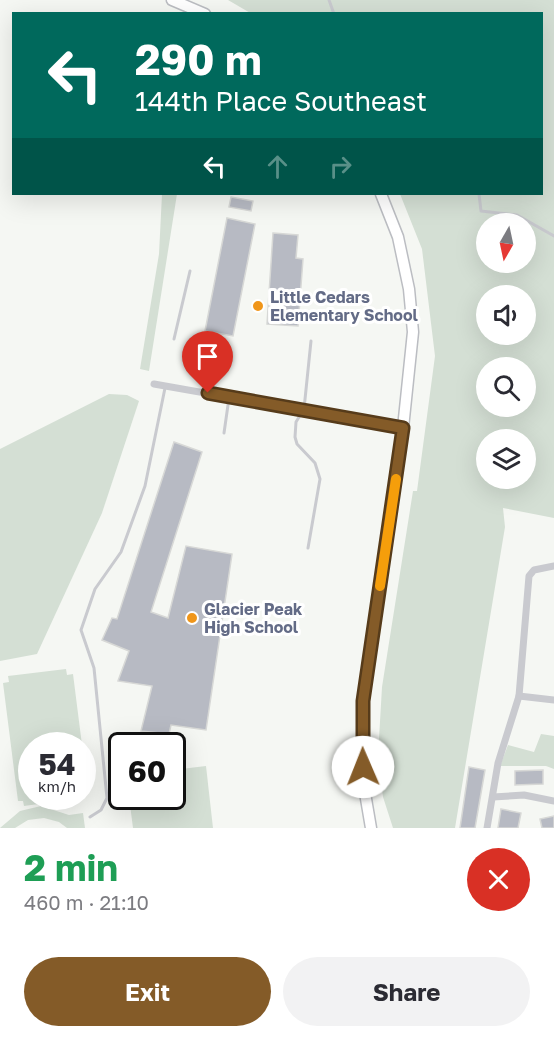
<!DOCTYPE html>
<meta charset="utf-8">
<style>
body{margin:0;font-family:"Golos Text",sans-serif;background:#f2f2f3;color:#2b2b33;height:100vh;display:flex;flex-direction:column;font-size:22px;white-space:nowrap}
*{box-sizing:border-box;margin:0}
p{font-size:20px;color:#7c7c81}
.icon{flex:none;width:33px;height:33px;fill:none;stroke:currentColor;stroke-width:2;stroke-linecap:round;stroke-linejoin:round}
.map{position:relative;height:828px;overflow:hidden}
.panel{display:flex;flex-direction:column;background:#fff;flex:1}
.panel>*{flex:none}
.top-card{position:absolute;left:12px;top:12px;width:531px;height:183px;border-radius:0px;box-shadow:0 6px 24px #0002;background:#00695c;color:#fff;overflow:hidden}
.needle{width:39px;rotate:189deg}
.buttons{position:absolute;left:476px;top:213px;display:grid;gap:12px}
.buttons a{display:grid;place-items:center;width:60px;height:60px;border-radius:50%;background:#fff;box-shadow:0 6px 24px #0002;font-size:30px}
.speed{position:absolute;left:18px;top:732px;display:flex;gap:12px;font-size:30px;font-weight:700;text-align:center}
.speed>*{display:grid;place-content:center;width:78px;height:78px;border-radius:50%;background:#fff;box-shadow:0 6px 24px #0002;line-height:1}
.speed small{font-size:15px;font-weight:400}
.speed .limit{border:3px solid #111;border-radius:9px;background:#fff;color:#111}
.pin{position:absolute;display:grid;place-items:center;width:51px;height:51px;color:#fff;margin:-62px -26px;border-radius:50% 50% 50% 0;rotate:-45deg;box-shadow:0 0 6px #0007}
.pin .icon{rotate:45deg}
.me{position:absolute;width:66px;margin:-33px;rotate:359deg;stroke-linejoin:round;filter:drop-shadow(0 0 4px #0008)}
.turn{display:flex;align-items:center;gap:21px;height:126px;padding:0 24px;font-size:27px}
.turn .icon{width:78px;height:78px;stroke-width:2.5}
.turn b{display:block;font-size:42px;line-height:51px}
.lanes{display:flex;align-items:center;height:57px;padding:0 24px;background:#0003;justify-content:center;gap:30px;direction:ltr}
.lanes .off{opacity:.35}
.round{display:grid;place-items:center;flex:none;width:63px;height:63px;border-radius:32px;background:#f2f2f3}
.overview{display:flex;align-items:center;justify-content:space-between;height:102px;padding:0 24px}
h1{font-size:36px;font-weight:700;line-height:45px;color:#1e9e55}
.button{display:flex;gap:12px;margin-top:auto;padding:12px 24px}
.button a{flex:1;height:69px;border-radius:36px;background:#845b28;color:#fff;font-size:24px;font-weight:700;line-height:69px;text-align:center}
.button a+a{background:#f2f2f3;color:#2b2b33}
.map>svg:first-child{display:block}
.green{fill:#d4dfd4;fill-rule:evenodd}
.building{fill:#b7bac3;stroke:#d7d8d6;stroke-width:1.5}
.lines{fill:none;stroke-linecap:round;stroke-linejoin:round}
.primary-casing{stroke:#bbbdc2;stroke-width:13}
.lane{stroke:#c9cacf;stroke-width:3}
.street{stroke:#c9cacf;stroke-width:7}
.primary{stroke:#fff;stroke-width:10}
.route-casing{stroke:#563b1a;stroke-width:15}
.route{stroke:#845b28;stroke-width:10}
.slow{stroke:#f59e0b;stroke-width:10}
.poi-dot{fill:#f0961a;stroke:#fff;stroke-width:2}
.labels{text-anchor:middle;stroke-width:6;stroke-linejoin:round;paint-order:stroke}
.poi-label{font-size:16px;font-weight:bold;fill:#636b86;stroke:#fff;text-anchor:start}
</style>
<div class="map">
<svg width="554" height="828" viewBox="0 0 554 828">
<rect width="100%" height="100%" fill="#f5f7f3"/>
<g class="green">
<path d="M228 0H554V518L503 508 505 527 455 828H393L383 797 378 756 382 687 413 491H417L435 356 422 249 400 194H542V14H252ZM486 224H525V262H486ZM486 296H525V334H486ZM486 368H525V406H486ZM486 440H525V478H486Z"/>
<polygon points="162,194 177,194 149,371 140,369 159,254"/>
<polygon points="109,394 127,395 139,401 102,513 37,654 0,661 0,449"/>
<polygon points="66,669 67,675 73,674 82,745 32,746 32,796 82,798 24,806 23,801 18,801 3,683 9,682 8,676"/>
<polygon points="541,734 554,736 554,769 546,766 500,766 508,745 534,752"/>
<polygon points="206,766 213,828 133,828 129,797 172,796 173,770"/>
<polygon points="41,806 69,815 83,813 85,828 67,828 59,822 44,818 28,820 15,828 0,828 20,811"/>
</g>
<g class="building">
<polygon points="231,197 253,201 251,211 229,207"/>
<polygon points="227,218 255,224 233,336 205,331"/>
<polygon points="273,233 298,235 296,258 303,259 298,326 267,324"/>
<polygon points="174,442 202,452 151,612 168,618 186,546 232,554 206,730 171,725 169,734 141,731 152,686 118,681 129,651 102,640 112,618 117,619"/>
<polygon points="469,767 485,770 475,828 460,828"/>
<polygon points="543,770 543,784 515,785 515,771"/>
<polygon points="501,809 521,813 518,828 498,828"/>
<polygon points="554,816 554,828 542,828 540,819"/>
</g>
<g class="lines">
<g class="primary-casing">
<g id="primary">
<polyline points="172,0 205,14"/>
<polyline points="371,828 364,787 363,701 403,428 413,332 409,289 398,237 381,194"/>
</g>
</g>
<g class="lane">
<polyline points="329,0 334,14"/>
<polyline points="479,194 481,211 517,215 554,236"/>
<polyline points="174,339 190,271"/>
<polyline points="224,433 229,398"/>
<polyline points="308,548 320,479 315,463 297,444 295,437 296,422 304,409 311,341"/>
<polyline points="90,817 101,810 107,798 94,668 81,630 95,589 121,552 145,486 165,388"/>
</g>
<g class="street">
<polyline points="154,384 403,428"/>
<polyline points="519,696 554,700"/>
<polyline points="493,797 524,795 554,801"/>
<polyline points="487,828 498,763 519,696 529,576 534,570 554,566"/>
</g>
<use href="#primary" class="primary"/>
</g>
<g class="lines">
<g class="route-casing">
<polyline id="route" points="208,393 403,428 363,701 363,767"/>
</g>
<use href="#route" class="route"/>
<polyline class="slow" points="380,586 396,479"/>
</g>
<g class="poi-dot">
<circle cx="258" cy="306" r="6"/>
<circle cx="192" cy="618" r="6"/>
</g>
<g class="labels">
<g class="poi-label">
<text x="270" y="303">Little Cedars<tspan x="270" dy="18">Elementary School</tspan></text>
<text x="204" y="615">Glacier Peak<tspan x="204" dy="18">High School</tspan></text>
</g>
</g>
</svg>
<div class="buttons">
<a><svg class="needle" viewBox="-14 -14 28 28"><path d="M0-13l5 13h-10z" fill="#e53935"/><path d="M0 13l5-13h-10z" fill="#7c7c81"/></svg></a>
<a><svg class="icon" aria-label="sound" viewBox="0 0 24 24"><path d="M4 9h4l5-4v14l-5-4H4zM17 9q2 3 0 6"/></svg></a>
<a><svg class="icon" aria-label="search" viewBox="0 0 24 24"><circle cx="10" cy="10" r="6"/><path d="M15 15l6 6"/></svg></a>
<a><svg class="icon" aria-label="layers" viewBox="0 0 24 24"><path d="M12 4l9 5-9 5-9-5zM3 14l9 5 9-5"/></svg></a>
</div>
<div class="speed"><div>54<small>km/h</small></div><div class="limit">60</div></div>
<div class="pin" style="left:208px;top:393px;background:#d93025"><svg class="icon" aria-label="arrive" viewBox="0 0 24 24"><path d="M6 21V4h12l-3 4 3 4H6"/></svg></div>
<svg class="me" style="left:363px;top:767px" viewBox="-20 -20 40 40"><circle r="19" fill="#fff"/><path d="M0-13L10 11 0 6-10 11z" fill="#845b28"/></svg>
<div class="top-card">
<div class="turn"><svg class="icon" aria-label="left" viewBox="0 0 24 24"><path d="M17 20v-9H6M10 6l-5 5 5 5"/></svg><div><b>290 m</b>144th Place Southeast</div></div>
<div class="lanes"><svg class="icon" aria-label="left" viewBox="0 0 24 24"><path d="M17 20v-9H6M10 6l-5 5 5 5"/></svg><svg class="icon off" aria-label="ahead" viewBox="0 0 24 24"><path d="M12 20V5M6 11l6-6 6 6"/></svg><svg class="icon off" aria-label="right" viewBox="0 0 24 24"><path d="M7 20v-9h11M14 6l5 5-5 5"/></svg></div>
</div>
</div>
<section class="panel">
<div class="overview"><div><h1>2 min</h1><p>460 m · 21:10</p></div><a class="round" style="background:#d93025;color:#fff"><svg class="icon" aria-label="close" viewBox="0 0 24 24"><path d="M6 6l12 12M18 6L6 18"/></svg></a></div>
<div class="button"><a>Exit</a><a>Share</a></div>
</section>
